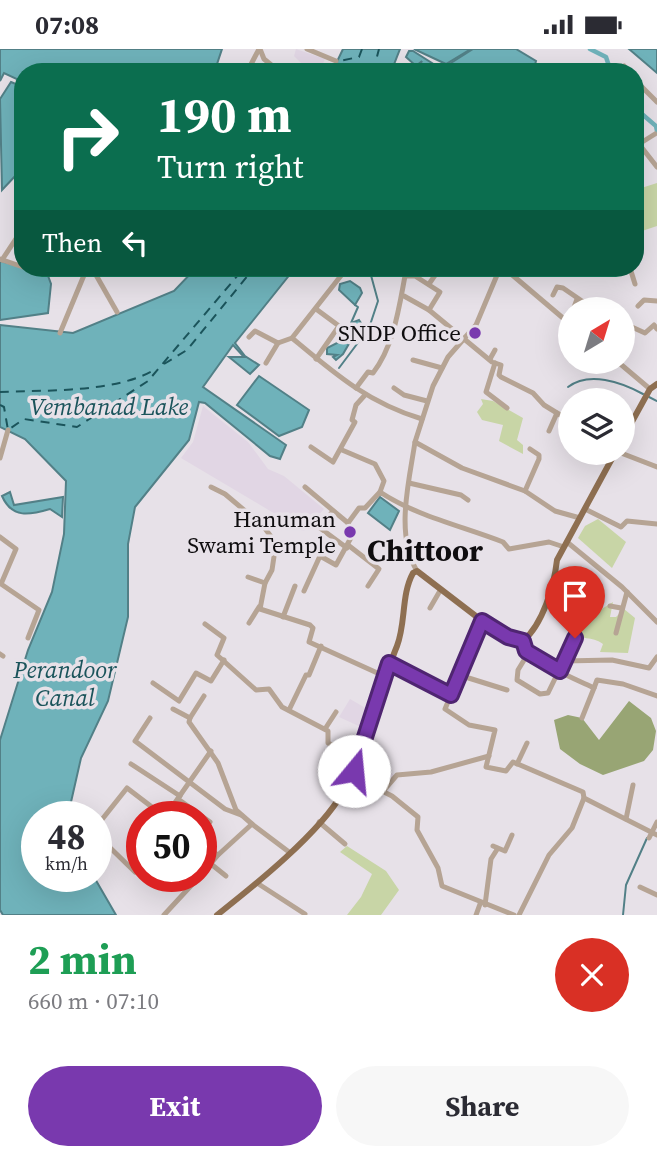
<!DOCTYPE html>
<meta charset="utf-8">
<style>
body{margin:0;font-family:"Source Serif 4",serif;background:#f7f7f7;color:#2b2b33;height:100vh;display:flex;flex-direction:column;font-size:26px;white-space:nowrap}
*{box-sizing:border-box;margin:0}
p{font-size:23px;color:#7c7c81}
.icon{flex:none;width:38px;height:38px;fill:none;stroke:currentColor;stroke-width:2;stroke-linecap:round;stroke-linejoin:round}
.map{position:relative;height:866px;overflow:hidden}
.sheet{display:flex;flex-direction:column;background:#fff;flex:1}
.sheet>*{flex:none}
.top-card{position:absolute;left:14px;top:14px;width:630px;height:214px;border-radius:28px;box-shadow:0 7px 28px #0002;background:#0b6e4f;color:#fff;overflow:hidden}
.needle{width:46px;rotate:38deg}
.controls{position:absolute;left:558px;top:248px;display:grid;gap:14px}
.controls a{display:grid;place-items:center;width:77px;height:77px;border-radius:50%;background:#fff;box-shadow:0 7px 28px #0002;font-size:35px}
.speed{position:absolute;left:21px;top:752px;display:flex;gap:14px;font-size:35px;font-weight:700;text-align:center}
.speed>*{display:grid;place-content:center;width:91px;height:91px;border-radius:50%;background:#fff;box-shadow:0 7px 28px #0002;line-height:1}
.speed small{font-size:18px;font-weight:400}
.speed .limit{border:10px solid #d22;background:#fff;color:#111}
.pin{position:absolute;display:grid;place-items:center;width:60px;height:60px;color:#fff;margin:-72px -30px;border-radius:50% 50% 50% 0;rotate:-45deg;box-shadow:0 0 7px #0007}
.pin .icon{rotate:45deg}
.me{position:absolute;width:77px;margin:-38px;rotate:17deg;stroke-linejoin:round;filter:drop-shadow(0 0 5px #0008)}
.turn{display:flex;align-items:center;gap:24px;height:147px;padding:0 28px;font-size:32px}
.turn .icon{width:91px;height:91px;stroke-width:2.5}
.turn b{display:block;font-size:49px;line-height:60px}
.then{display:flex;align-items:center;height:66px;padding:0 28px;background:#0003;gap:14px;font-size:26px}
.round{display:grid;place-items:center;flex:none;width:74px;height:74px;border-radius:37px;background:#f7f7f7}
.overview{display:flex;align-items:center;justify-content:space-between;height:119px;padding:0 28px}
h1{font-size:42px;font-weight:700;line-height:52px;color:#1e9e55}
.primary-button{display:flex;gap:14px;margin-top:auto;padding:14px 28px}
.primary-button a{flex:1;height:80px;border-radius:42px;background:#7939ae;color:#fff;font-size:28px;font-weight:700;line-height:80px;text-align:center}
.primary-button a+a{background:#f7f7f7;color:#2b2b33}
.status{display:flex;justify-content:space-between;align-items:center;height:49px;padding:0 35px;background:#fff;direction:ltr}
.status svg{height:19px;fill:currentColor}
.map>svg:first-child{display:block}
.built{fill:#e1d6e4}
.green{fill:#c8d5a6}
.forest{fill:#98a574}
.water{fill:#6fb2ba;stroke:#528087;stroke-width:2}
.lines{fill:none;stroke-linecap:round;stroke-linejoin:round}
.stream{stroke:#528087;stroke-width:2}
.canal{stroke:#6fb2ba;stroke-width:4.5}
.ferry{stroke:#1b545b;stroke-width:2;stroke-dasharray:9 7;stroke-linecap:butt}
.minor{stroke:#b6a494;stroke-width:5}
.major{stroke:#8e6f51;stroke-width:6}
.route-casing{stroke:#4f2571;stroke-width:18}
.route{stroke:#7939ae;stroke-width:12}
.poi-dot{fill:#7939ae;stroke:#e7e1e8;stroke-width:2.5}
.labels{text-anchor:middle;stroke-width:7;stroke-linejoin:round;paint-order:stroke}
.poi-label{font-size:23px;fill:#0f0d0f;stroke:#e7e1e8;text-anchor:end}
.water-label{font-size:24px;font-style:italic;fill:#1b545b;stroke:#e7e1e8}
.district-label{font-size:30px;font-weight:bold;fill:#0f0d0f;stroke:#e7e1e8}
</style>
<div class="status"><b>07:08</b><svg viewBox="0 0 49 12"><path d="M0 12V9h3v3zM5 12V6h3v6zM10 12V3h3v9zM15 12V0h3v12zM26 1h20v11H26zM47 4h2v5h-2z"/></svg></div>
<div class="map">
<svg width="657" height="866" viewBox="0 0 657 866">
<rect width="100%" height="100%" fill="#e7e1e8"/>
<g class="built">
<polygon points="296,0 325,10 320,22 313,22 301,14 294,7"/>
<polygon points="203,357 248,393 268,420 284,427 324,460 304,482 275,473 277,466 181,409 193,393"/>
<polygon points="350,650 369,661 363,679 339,668"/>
<polygon points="359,710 391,724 395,727 384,740 355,726"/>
</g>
<g class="green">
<polygon points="657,134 657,177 636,184 642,157 635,152 635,141"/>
<polygon points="481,350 493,352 523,369 517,391 523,396 523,405 499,392 503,376 482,371 477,363 483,355"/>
<polygon points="598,470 626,493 612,519 578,489 585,477"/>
<path d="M613 553 610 568H616L624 560 635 569 628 604 600 603 603 595C591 586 583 593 568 581Z"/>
<polygon points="347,797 386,822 399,841 381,866 347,866 361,848 372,825 340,803"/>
</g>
<polygon class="forest" points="629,652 651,669 656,682 653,701 644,712 603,726 580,715 560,700 554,671 568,666 582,669 599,691"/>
<g class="water">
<polygon points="0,0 222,0 215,21 200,18 199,23 149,23 137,19 133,23 23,23 23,33 4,24 0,32"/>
<polygon points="343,0 400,0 391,23 332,23"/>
<polygon points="414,0 471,0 446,15"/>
<polygon points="473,0 516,0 536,12 533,23 514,23 507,19 503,23 448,23 443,19"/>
<polygon points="629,0 657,0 657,24"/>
<polygon points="409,2 413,2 446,23 404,23 409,16 418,19 422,12 416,17 406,8"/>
<polygon points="11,33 23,38 23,108 19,111 18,124 2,141 0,50"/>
<polygon points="0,212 47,224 51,235 48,264 0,271"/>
<polygon points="196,219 295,219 235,294 245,307 259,316 250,325 229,308 244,308 233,296 203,338 286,396 280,410 270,407 205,354 199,353 189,391 135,458 128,495 128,568 108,652 81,709 71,753 75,768 37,768 37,828 94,828 116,866 3,866 0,861 0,691 28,601 52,543 64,485 66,432 25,390 0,378 0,276 73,284 174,242"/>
<polygon points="350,232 360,239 362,244 355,256 339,241 340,235"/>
<polygon points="359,271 361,274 343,305 336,311 333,308 337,306 327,305 327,299 341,292 351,274"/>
<polygon points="259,327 309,361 302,378 279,387 237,356"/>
<path d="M10 443 14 456 63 448 62 468 50 460C30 466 12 470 2 447Z"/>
<polygon points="380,448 399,462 390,481 368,464"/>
</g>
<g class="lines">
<g class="stream">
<polyline points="351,274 358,258 355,256"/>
<polyline points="339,319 369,279 378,252 369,219"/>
<path d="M568 338C589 322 621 333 643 345"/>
<polyline points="649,348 657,352"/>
<polyline points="623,866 626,836 647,789"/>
</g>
<g class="canal">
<polyline points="590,0 606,8 611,23"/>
<polyline points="635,59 656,77 657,82"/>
</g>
<g class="ferry">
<polyline points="343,23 339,12 359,8 362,0"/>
<polyline points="373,23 379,0"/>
<polyline points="164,315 187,301 254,219"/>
<path d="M0 343C47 341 116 344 156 320"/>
<polyline points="0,356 4,358 8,381 24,370 77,378 148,332 244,219"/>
</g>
<g class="minor">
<polyline points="260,0 264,10 280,23"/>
<polyline points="307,0 336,12"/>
<polyline points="624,17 628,23"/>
<polyline points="247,23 259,0"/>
<polyline points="635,31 657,53"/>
<polyline points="639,95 655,85"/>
<polyline points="635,97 639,95 657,118"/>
<polyline points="0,210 23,218"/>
<polyline points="2,211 23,179"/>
<polyline points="26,219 45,221 67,219"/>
<polyline points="92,219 117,263"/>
<path d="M347 219 292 289C334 324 368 354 422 370"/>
<polyline points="504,219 570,275"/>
<polyline points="630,219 635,235"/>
<polyline points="429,235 440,219"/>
<polyline points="553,246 557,238 563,239 595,261"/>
<polyline points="404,247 429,261 440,243 415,227 405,227"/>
<polyline points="638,257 644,251 657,252"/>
<polyline points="316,260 339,277 316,310"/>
<polyline points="429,261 492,313 501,316 499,326 501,328 533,344 544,356 570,372"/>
<polyline points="573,261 577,250"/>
<polyline points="623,274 645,284 654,276 657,280"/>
<polyline points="60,284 87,219"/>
<polyline points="249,288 255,282 278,294 292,289"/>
<polyline points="490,310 495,301"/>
<polyline points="413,311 442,319"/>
<polyline points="618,313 650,340"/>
<polyline points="266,314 278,294"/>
<polyline points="495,314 486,343 507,359"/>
<path d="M356 339 368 323 373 324C394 297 399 258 405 227L393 219"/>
<polyline points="394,339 404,346 427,352"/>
<polyline points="549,382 557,364"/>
<polyline points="415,393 433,337 448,308 476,276 500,219"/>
<polyline points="311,398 333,413 355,373 352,371 356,356 365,346"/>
<polyline points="342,401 375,415 384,432 380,443"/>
<polyline points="621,404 657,418"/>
<polyline points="0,409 8,381"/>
<polyline points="409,434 461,446 468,451"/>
<polyline points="211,438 225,445 263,477 276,494 272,521 265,534"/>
<path d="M305 438 348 474 359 459H365L380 443C416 467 462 477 503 493L509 500 549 493 564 498"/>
<polyline points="525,442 539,410 539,406 530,400"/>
<polyline points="585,460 621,478 627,472 657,475"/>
<polyline points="333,462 320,479 347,499"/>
<polyline points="0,488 16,500 1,535 39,561 28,589"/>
<polyline points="567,493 622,538 657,573"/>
<polyline points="348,496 379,520 368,537"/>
<polyline points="391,512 408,505"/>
<path d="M417 522C395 485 409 433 415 393L462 419 525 442 555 462 580 469"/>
<polyline points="248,528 265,534 260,560 310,576 313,579 309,593 384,627"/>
<polyline points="304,542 320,507 336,516 353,485 348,474"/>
<polyline points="610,557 621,559"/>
<polyline points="430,559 441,540"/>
<polyline points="283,568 295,537"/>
<polyline points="482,572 445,660 469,676 495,681 486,718 506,722 513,713 583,743 584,749 657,786"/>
<polyline points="249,574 259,558"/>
<polyline points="205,575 224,589 217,606 256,641 269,640 282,658 328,682 328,694 358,709"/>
<polyline points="616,584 627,543"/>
<path d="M523 592C529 612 575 630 594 639L597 631 623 635 657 647"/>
<polyline points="529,603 518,621 517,631 540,645 548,644 584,570"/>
<polyline points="0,605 3,607"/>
<polyline points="564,612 612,611 649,619 657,608"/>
<polyline points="389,614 451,646"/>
<polyline points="459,626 507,641"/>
<polyline points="153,634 179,652 196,624 211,632 224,611"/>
<polyline points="173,660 190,669 189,673 218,714 236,761 252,775"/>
<polyline points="289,661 306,626 309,626 321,597"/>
<polyline points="150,669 135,692 225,760 241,766"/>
<polyline points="190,669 204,647"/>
<polyline points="582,669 594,639"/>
<polyline points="325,680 336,663"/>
<polyline points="131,715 180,747"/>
<polyline points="517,715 527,694"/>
<polyline points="352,727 392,747 418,768 417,781 438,819 442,837 514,866"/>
<polyline points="384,741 397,726 431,723 489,707"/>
<polyline points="178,750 210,773"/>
<polyline points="626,770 633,736"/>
<polyline points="319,773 345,795"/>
<polyline points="96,778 127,739 165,768 211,702"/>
<polyline points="138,782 142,785"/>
<polyline points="96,785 135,823"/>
<polyline points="649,789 657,773"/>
<polyline points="201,795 218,806 252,775 289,803"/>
<polyline points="211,815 226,827"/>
<polyline points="201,826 218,806"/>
<polyline points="257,834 305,865"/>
<polyline points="640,838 657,846"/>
<polyline points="485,856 491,810 498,799 493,797 505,802 512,786"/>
<polyline points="164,866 199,828"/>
<polyline points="476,866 480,855"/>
<polyline points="519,866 549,806 572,779 584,749"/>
</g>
<g class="major">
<polyline points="623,389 650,340 657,335"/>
<path d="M217 866C255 836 320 784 343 743 368 700 378 643 397 597 406 574 401 546 413 524L417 522 494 581 523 592C543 575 554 537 557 511L615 404"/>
</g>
</g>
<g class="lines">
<g class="route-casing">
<polyline id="route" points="354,722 389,614 451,646 482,572 508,588 523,592 526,602 560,622 575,589"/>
</g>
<use href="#route" class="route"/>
</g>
<g class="poi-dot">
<circle cx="475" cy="284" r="7"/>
<circle cx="350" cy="483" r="7"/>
</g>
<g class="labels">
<g class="poi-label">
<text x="461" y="292">SNDP Office</text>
<text x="336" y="478">Hanuman<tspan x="336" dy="26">Swami Temple</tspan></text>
</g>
<g class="water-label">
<text x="109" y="366">Vembanad Lake</text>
<text x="65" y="629">Perandoor<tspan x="65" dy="28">Canal</tspan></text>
</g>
<g class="district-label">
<text x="425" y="512">Chittoor</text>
</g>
</g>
</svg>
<div class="controls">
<a><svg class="needle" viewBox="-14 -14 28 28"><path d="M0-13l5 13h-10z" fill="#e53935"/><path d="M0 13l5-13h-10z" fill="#7c7c81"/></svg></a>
<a><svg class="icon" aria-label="layers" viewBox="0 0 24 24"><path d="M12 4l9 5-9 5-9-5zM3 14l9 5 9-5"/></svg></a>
</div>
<div class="speed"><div>48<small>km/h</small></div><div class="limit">50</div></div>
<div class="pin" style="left:575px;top:589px;background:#d93025"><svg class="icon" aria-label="arrive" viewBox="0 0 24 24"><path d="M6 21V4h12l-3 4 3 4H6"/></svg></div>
<svg class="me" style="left:354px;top:722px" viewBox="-20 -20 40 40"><circle r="19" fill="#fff"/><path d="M0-13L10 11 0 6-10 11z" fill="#7939ae"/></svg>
<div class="top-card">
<div class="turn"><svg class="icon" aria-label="right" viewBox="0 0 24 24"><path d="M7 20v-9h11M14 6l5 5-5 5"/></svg><div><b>190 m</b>Turn right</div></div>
<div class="then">Then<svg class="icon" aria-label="left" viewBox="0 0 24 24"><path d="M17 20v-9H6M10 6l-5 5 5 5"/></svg></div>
</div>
</div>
<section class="sheet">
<div class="overview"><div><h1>2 min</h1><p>660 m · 07:10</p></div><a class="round" style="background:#d93025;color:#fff"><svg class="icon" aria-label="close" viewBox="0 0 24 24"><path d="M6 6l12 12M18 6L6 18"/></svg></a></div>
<div class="primary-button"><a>Exit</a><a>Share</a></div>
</section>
